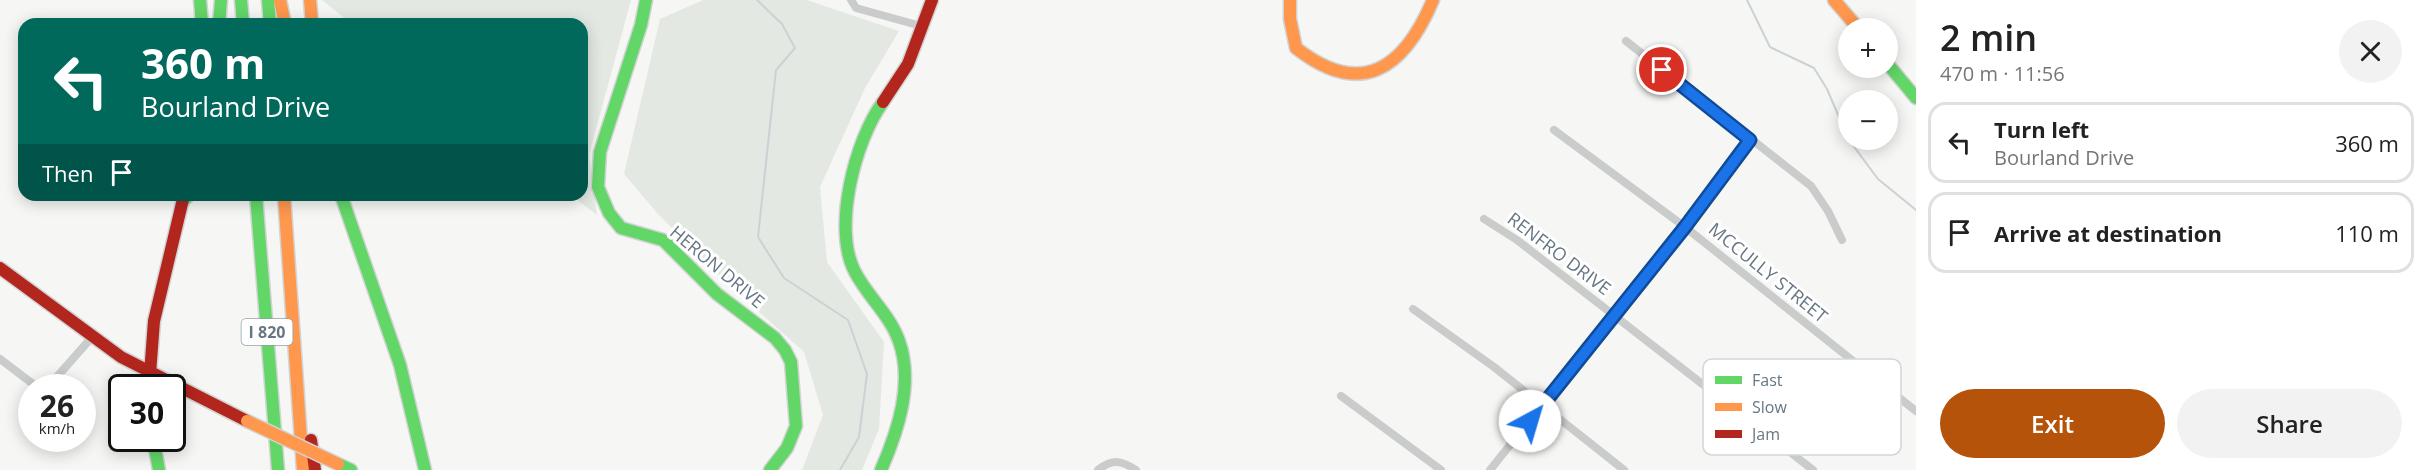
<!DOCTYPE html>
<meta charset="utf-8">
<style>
body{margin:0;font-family:"Open Sans",sans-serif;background:#f2f2f2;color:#222;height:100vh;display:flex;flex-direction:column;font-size:22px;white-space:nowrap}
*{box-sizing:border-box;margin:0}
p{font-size:20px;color:#767676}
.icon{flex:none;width:33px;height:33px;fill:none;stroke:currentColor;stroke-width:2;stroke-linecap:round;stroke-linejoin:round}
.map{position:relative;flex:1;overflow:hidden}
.side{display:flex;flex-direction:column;background:#fff;width:510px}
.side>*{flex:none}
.guide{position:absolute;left:18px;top:18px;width:570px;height:183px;border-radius:18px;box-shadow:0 3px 15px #0003;background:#00695c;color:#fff;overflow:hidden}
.fabs{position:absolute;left:1838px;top:18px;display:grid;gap:12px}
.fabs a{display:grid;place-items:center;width:60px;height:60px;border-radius:50%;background:#fff;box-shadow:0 3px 15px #0003;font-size:30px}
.speed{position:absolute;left:18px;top:374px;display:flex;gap:12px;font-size:30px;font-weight:700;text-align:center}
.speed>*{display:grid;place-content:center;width:78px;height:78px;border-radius:50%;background:#fff;box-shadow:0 3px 15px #0003;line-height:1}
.speed small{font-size:15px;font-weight:400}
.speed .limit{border:3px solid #111;border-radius:9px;background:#fff;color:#111}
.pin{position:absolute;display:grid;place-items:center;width:51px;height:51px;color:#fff;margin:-26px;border:3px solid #fff;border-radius:50%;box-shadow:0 2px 6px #0007}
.me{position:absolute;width:66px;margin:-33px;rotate:39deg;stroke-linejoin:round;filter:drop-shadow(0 0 4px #0008)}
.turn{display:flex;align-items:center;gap:21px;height:126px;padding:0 24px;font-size:27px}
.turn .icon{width:78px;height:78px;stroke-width:2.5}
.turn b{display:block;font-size:42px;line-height:51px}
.then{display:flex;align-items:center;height:57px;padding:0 24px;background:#0003;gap:12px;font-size:22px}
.round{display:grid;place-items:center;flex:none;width:63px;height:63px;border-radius:32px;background:#f2f2f2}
.headline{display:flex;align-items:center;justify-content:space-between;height:102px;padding:0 24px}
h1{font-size:36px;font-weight:600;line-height:45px}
.button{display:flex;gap:12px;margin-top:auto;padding:12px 24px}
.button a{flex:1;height:69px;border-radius:36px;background:#b45309;color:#fff;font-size:24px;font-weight:600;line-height:69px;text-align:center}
.button a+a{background:#f2f2f2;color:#222}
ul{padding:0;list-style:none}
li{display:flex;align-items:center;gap:18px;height:81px;margin:0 12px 9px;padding:0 12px;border:3px solid #e0e0e0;border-radius:18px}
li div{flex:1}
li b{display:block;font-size:22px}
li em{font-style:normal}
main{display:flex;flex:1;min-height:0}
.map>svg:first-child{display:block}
.green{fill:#e4e8e2}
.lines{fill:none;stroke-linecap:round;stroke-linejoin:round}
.stream{stroke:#cad2d4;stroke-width:2}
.fast-casing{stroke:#d2d3d4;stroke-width:15}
.slow-casing{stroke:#d2d3d4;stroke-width:15}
.jam-casing{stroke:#d2d3d4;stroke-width:15}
.street{stroke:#cacccc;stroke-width:8}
.fast{stroke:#63d668;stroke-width:12}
.slow{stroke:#ff974d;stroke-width:12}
.jam{stroke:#b3261e;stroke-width:12}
.slow-bridge-casing{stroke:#d2d3d4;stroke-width:15;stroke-linecap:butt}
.slow-bridge{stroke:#ff974d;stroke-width:12}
.route-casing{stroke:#114b97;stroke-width:15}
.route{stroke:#1a73e8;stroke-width:10}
.labels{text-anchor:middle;stroke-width:6;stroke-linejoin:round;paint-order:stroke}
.shield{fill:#fff;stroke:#94a0a9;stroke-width:1.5}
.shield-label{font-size:16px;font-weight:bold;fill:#667784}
.street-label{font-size:18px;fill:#667784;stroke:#fff}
.key{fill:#fff;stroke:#d1d6da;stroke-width:1.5}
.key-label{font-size:16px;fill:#667784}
</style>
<main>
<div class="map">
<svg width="1916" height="470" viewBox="0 0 1916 470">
<rect width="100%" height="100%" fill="#f6f6f4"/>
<g class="green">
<polygon points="322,0 631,0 589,155 597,215 571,195 582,195 582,24 352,24"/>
<polygon points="703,0 807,0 899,31 865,88 820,187 827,262 884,342 879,429 862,470 802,470 823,415 804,352 728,284 658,214 624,174 660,19"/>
</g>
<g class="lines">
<g class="stream">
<polyline points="757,0 782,24 795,48 776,70 758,237 784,278 848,320 867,374 859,437 840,470"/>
<polyline points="1747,0 1770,47 1814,68 1827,89 1848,138"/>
<polyline points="1849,140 1878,179 1916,210"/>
</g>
<g class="fast-casing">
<g id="fast">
<polyline points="200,0 202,24"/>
<polyline points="241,0 243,24"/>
<polyline points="268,0 270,24"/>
<polyline points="646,0 641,25 600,152 598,187 609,213 621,228 663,240 717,294 775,338 785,350 791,362 796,426 787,448 770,470"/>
<polyline points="219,24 221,0"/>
<polyline points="1887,63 1916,98"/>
<polyline points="256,195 278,470"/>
<polyline points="341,195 400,365 425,470"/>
<polyline points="183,201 189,195"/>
<polyline points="153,438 159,470"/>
<polyline points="338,464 351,470"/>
<path d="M881 470C898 431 914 383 899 341 890 315 868 297 855 272 832 229 855 140 883 102"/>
</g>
</g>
<g class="slow-casing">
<g id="slow">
<polyline points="280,0 285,24"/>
<polyline points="310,0 312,24"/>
<path d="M1290 0V19L1296 48C1361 99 1404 69 1433 0"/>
<polyline points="1834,0 1858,28"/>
<polyline points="284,195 303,470"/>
</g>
</g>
<g class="jam-casing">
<g id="jam">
<polyline points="883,102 908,64 932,0"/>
<polyline points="0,268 121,357 247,421"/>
<polyline points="149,387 154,321 184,195"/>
<polyline points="311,440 315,470"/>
</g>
</g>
<g class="street">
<polyline points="851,0 856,8 921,26"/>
<polyline points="1626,41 1811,186 1828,211 1842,240"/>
<polyline points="1554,130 1685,227 1916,411"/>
<polyline points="1484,219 1517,240 1813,470"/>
<polyline points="1413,309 1494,367 1624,470"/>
<polyline points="0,359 37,387"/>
<polyline points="48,387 92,337"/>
<polyline points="1341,396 1441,470"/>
<path d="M1098 470C1112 459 1121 460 1136 470"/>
<polyline points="1490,470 1685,227 1750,140"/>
</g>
<use href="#fast" class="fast"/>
<use href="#slow" class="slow"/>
<use href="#jam" class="jam"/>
<g class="slow-bridge-casing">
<polyline id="slow-bridge" points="247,421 338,464"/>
</g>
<use href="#slow-bridge" class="slow-bridge"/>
</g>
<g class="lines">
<g class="route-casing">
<polyline id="route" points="1530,421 1685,227 1750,140 1662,70"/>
</g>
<use href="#route" class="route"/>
</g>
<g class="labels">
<rect class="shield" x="241.5" y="319" width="51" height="26" rx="4.5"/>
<g class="shield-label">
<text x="267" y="338">I 820</text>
</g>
<g class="street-label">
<text transform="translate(1559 254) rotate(37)" y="6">RENFRO DRIVE</text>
<text transform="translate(717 267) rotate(40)" y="6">HERON DRIVE</text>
<text transform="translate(1768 273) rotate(39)" y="6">MCCULLY STREET</text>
</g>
</g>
<rect x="1703" y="359" width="198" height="96" rx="9" class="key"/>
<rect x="1715" y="376" width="27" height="8" fill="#63d668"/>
<rect x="1715" y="403" width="27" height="8" fill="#ff974d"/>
<rect x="1715" y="430" width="27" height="8" fill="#b3261e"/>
<g class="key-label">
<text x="1752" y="386">Fast</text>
<text x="1752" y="413">Slow</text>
<text x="1752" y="440">Jam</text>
</g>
</svg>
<div class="fabs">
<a>+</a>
<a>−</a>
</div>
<div class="speed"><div>26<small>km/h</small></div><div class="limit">30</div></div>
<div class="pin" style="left:1662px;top:70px;background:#d93025"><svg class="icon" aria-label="arrive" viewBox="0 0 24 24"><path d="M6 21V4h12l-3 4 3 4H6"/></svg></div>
<svg class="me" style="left:1530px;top:421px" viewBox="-20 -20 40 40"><circle r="19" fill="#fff"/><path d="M0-13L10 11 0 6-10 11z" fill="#1a73e8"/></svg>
<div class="guide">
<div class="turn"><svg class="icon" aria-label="left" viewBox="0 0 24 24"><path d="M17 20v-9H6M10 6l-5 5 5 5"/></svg><div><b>360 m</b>Bourland Drive</div></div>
<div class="then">Then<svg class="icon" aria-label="arrive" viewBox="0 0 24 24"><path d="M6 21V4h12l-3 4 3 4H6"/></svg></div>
</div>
</div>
<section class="side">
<div class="headline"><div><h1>2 min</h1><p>470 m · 11:56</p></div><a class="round"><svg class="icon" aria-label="close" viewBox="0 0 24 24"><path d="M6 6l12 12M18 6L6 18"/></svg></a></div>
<ul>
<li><svg class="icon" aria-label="left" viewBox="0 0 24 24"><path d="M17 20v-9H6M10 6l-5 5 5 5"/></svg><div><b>Turn left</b><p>Bourland Drive</p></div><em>360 m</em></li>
<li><svg class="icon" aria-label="arrive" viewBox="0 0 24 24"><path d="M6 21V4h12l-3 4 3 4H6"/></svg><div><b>Arrive at destination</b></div><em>110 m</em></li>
</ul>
<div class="button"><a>Exit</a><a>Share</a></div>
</section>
</main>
